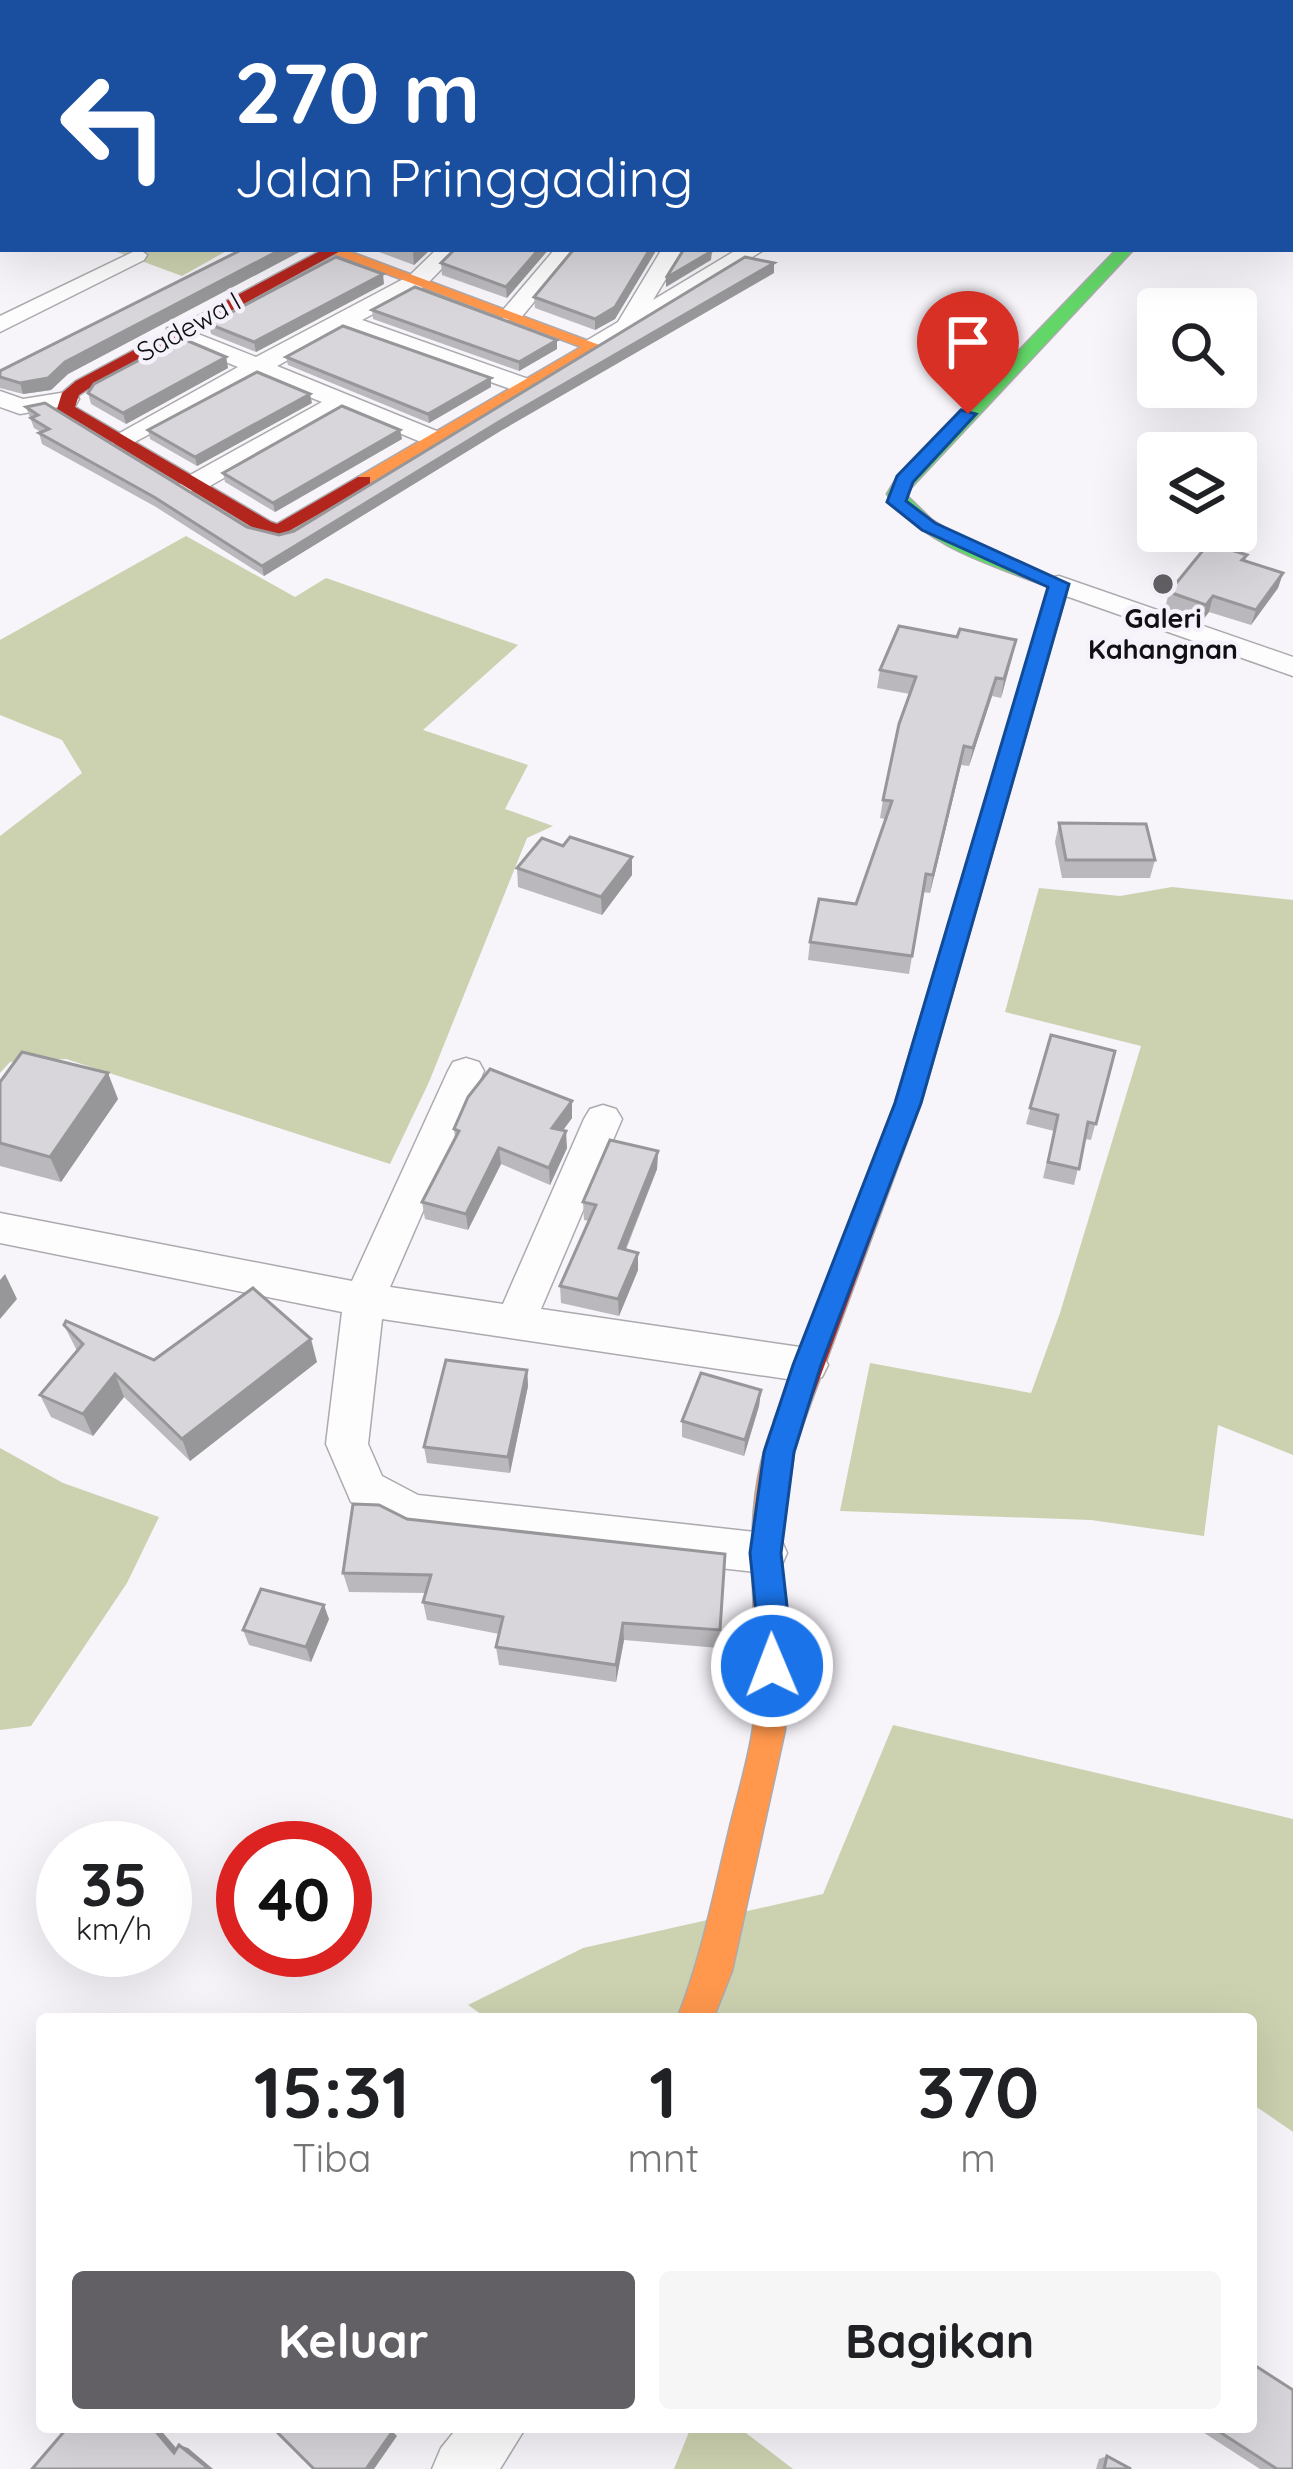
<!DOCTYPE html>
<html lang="id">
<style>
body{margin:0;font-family:Quicksand,sans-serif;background:#f6f6f6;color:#202124;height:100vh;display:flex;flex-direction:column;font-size:45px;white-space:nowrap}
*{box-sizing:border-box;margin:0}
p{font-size:39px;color:#757577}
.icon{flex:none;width:66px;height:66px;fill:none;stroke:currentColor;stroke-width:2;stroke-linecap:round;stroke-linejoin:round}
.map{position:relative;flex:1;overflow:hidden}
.drawer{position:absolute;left:36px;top:2013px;width:1221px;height:420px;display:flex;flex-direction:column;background:#fff;border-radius:12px;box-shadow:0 12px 48px #0002}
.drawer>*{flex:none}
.top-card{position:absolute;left:0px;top:0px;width:1293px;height:252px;box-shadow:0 12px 48px #0002;background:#1a4fa0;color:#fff;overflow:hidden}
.fabs{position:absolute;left:1137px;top:288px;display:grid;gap:24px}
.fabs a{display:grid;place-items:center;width:120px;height:120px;border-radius:12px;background:#fff;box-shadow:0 12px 48px #0002;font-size:60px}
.speed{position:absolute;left:36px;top:1821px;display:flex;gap:24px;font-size:60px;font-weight:700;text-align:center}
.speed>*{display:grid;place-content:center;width:156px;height:156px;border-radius:50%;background:#fff;box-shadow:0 12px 48px #0002;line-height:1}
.speed small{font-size:30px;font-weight:400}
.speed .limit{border:18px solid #d22;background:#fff;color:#111}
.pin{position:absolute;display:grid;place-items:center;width:102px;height:102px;color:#fff;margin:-123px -51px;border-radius:50% 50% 50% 0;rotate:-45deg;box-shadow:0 0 12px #0007}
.pin .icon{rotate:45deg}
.me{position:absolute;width:132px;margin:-66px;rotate:359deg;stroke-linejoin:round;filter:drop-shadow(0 0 9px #0008)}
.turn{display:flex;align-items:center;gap:42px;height:252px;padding:0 36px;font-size:54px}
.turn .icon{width:156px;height:156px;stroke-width:2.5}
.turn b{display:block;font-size:84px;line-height:102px}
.eta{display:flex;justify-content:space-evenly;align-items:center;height:204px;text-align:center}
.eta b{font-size:72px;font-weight:700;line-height:84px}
.action{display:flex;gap:24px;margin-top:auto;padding:24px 36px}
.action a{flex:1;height:138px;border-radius:12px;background:#626064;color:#fff;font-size:48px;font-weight:700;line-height:138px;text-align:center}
.action a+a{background:#f6f6f6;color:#202124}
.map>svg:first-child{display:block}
.forest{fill:#ccd2b0}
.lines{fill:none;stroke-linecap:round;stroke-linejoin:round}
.street-casing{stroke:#acaaae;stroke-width:3}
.fast-casing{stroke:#acaaae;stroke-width:3}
.slow-casing{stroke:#acaaae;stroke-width:3}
.jam-casing{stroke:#acaaae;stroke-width:3}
.street{fill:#fefdfe;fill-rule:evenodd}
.fast{fill:#63d668;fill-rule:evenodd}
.slow{fill:#ff974d;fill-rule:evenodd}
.jam{fill:#b3261e;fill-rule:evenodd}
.wall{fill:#bab8bc}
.shaded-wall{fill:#979699}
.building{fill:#d8d6db;stroke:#979699;stroke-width:3}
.route{fill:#1a73e8;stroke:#114b97;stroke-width:3}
.poi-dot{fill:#626064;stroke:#f6f2fc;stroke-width:4.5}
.labels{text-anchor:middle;stroke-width:9;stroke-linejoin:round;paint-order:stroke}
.far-street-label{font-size:27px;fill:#111013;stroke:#f6f2fc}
.far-poi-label{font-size:27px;font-weight:bold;fill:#111013;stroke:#f6f2fc}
</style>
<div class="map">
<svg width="1293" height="2469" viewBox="0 0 1293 2469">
<rect width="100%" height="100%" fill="#f7f4fa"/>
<g class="forest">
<polygon points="109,249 230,249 182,276"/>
<polygon points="186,536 295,597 326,578 518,645 423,730 528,765 505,809 553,826 527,838 429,1082 390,1164 66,1059 10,1062 0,1073 0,836 82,773 62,740 0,715 0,640"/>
<polygon points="1172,887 1293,900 1293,1455 1218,1425 1204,1536 1091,1520 840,1511 870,1363 1031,1393 1060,1313 1141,1046 1005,1012 1039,888 1120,896"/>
<polygon points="0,1448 63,1483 159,1517 127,1583 31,1726 0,1730"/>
<polygon points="893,1725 1293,1819 1293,2132 1251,2103 1251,2019 488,2019 468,2005 583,1948 823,1894"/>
<polygon points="691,2427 738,2427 793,2469 674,2469"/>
</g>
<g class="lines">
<g class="street-casing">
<g id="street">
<polygon points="139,249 147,255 144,260 0,332 0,316"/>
<polygon points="437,249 461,249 425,286 362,320 534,381 534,391 516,391 344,330 277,366 444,434 448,439 444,444 426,444 343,410 201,491 183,491 179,485 183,479 322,402 258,376 131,444 113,444 109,439 238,367 167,338 167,328 183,328 256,357 409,276"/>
<polygon points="555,249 578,249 519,320 503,320 503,310"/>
<polygon points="662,249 684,249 653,300 738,249 765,249 602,351 586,351 586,341 618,322"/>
<polygon points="0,391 23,399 67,392 79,399 76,404 20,414 0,407"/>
<polygon points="1059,576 1293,657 1293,676 1049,590 1045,584 1049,578"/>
<polygon points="466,1058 479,1062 484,1071 390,1287 503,1304 584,1119 590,1109 603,1105 616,1109 622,1119 541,1309 807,1348 822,1353 828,1365 822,1377 807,1382 382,1319 368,1444 382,1476 418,1495 765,1533 781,1539 787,1553 781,1567 765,1573 412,1533 351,1502 326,1444 342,1312 0,1243 0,1213 352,1281 448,1071 453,1062"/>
<polygon points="458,2427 526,2427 500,2469 432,2469 441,2448"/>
</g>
</g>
<g class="fast-casing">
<path id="fast" d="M1117 249H1134L905 494 932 520 953 533 1069 584 996 839 985 846 974 839 1049 587C990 564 925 547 887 494L898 476Z"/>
</g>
<g class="slow-casing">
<g id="slow">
<polygon points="719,0 740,0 743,3 722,3"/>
<polygon points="321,249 343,249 602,346 370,485 358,485 358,477 581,347"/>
<path d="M789 1409 799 1412 804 1421 794 1452 780 1553 790 1633 785 1730 732 1971 713 2019H677C701 1959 713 1897 728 1835 736 1800 748 1763 753 1728 765 1624 731 1511 779 1412Z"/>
</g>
</g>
<g class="jam-casing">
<g id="jam">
<polygon points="324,249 344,249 88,389 79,395 75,407 271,522 277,524 358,477 370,477 370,485 280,536 257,530 57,409 62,393 76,381"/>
<polygon points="985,832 996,839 921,1103 804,1421 799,1430 789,1433 779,1430 774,1421 895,1103 974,839"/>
</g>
</g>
<use href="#street" class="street"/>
<use href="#fast" class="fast"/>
<use href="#slow" class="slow"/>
<use href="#jam" class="jam"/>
</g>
<g class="wall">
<polygon points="0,0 671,0 682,3 8,3"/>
<polygon points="243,249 305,249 68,374 51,390 23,394 0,388 0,371"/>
<polygon points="371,249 431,249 414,265"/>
<polygon points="549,249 507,298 442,275 441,263"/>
<polygon points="574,249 657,249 615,319 595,330 535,308 534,297"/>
<polygon points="774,273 502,430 264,576 156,507 42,444 39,433 41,432 34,428 26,407 247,527 279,535 294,531"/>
<polygon points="384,284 256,352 211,334 209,324"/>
<polygon points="372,310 557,349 519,371 373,319"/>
<polygon points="226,357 228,368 126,424 91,404 88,393"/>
<polygon points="286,357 491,378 491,387 429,423 288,365"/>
<polygon points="312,403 197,466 150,439 148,430"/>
<polygon points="400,430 402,439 275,512 225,482 223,473"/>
<polygon points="1247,555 1245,561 1283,573 1278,588 1251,625 1209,612 1202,621 1165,608 1169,592"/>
<polygon points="1016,640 1001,698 992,696 969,766 961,765 930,893 923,892 909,974 808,960 810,942 856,904 885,819 880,818 883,800 910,694 877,688 880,670"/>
<polygon points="1059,823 1155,860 1150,878 1062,878 1055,842"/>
<polygon points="563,846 632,857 632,875 602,915 518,887 517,868"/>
<polygon points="1051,1035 1115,1051 1091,1140 1085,1139 1074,1185 1043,1178 1054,1131 1026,1124"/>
<polygon points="0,1082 118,1099 61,1182 0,1166"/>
<polygon points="572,1101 572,1118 563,1130 567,1148 550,1185 501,1164 468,1230 425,1219 422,1202 455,1138 454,1129"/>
<polygon points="658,1151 657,1169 626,1250 638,1270 619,1316 561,1303 560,1286 589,1221 584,1220 583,1202"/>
<polygon points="64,1325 154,1360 317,1362 190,1461 124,1397 93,1436 51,1417 40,1395 77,1351"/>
<polygon points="527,1370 528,1386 510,1473 427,1463 424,1447"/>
<polygon points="761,1390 759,1406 744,1456 682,1437 682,1421"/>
<polygon points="407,1519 720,1630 719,1648 624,1640 616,1682 499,1665 496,1647 499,1634 427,1620 423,1602 426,1593 349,1592 343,1573"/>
<polygon points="329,1619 311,1662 249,1645 243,1630"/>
<polygon points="1195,2427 1251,2427 1293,2469 1260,2469"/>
<polygon points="1107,2456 1131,2469 1096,2469 1099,2459"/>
</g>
<g class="shaded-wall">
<polygon points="282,249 305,249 68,374 51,390 23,394 20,383 65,362"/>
<polygon points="418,249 431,249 414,265 413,253"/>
<polygon points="539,249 549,249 507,298 506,287"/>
<polygon points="650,249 657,249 615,319 595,330 595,319"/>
<polygon points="712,251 711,260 666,287 666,278"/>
<polygon points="774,263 774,273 502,430 264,576 262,566 502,420"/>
<polygon points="383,274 384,284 256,352 254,342"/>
<polygon points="557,340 557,349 519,371 519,362"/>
<polygon points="226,357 228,368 126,424 123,413"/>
<polygon points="491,378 491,387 429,423 428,414"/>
<polygon points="310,394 312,403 197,466 195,457"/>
<polygon points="400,430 402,439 275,512 273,503"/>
<polygon points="1283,573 1278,588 1251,625 1256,610"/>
<polygon points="1213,596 1209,612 1202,621 1206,605"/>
<polygon points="1016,640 1012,658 1001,698 1004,679"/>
<polygon points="996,678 992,696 969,766 973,748"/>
<polygon points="964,746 961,765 930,893 933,875"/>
<polygon points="632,857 632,875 602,915 601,897"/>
<polygon points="108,1073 118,1099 61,1182 50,1157"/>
<polygon points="572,1101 572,1118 553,1144 552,1128"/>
<polygon points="566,1131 567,1148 550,1185 549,1168"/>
<polygon points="499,1148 501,1164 468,1230 466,1214"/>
<polygon points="658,1151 657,1169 619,1265 619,1248"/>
<polygon points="638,1253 638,1270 619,1316 618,1299"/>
<polygon points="5,1274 17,1299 0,1319 0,1280"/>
<polygon points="311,1339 317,1362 190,1461 182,1439"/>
<polygon points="527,1370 528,1386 510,1473 508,1457"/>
<polygon points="115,1374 124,1397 93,1436 83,1414"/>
<polygon points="761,1390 759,1406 744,1456 745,1440"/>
<polygon points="324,1605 329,1619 311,1662 306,1647"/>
<polygon points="623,1623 624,1640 616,1682 616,1665"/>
<polygon points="152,2427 158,2427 183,2456 174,2453"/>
<polygon points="388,2427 397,2436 374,2469 366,2469"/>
<polygon points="179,2445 188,2448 213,2469 209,2469"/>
</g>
<g class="building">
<polygon points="25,0 671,0 682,3 33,3"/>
<polygon points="0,44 3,44 3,77 0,76"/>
<polygon points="1290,60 1293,61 1293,101 1290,100"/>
<polygon points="0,167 3,167 3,193 0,191"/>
<polygon points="243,249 282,249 65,362 48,378 20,383 0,377 0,371"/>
<polygon points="455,249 539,249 506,287 441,263"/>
<polygon points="574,249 650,249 615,307 595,319 534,297"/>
<polygon points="684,249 712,251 666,278"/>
<polygon points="336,257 383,274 254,342 209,324"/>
<polygon points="745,257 774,263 502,420 262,566 154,497 39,433 49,429 31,418 38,415 26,407 45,403 247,527 279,535 294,531"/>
<polygon points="415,287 557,340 519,362 372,310"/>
<polygon points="343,326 491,378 428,414 286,357"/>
<polygon points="181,338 226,357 123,413 88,393 94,384"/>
<polygon points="257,372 310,394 195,457 148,430"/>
<polygon points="342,406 400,430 273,503 223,473"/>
<polygon points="1209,543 1247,555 1242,560 1283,573 1256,610 1213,596 1206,605 1169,592"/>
<polygon points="899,626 957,637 960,629 1016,640 1004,679 996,678 973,748 964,746 933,875 926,874 912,956 810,942 819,899 856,904 892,801 883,800 899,724 916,677 880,670"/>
<polygon points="1059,823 1146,824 1155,860 1066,860"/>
<polygon points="570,837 632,857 601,897 517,868 542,838 563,846"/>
<polygon points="1051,1035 1115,1051 1096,1124 1088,1122 1079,1169 1048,1162 1058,1115 1030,1108"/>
<polygon points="22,1052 108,1073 50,1157 0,1143 0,1082"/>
<polygon points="490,1069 572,1101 552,1128 566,1131 549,1168 499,1148 466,1214 422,1202 459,1131 454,1129 468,1097"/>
<polygon points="610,1140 658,1151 619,1248 638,1253 618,1299 560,1286 596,1205 583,1202"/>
<polygon points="253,1288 311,1339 182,1439 115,1374 83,1414 40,1395 83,1344 64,1325 66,1321 154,1360"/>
<polygon points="446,1360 527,1370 508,1457 424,1447"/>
<polygon points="701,1373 761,1390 745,1440 682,1421"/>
<polygon points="353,1504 379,1505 407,1519 725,1554 720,1630 623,1623 616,1665 496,1647 503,1617 423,1602 431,1575 343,1573"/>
<polygon points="261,1589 324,1605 306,1647 243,1630"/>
<polygon points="1251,2363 1293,2390 1293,2469 1277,2469 1212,2427 1251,2427"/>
<polygon points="68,2427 152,2427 174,2453 179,2445 209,2469 32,2469"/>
<polygon points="272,2427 387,2427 392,2432 366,2469 314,2469"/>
<polygon points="1107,2456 1131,2469 1104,2469"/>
</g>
<polygon class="route" points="961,410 976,414 913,482 906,501 935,523 1069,584 921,1103 821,1365 794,1452 781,1553 790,1633 784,1676 772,1681 761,1676 756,1666 758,1633 750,1553 764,1452 793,1365 895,1103 1048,587 922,530 887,502 897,476"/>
<circle class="poi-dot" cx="1163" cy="584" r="12"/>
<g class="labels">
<g class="far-street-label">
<text transform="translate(189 327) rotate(-29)" y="9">Sadewa I</text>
</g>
<g class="far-poi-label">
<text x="1163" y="628">Galeri<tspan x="1163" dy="31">Kahangnan</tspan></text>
</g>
</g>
</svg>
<div class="fabs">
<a><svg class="icon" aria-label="search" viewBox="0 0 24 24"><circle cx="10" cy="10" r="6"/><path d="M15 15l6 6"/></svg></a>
<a><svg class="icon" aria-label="layers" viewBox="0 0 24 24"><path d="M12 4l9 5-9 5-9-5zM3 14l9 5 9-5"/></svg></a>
</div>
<div class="speed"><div>35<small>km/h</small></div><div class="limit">40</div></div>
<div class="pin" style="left:968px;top:414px;background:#d93025"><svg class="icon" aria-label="arrive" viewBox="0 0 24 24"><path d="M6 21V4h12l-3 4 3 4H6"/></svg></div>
<svg class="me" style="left:772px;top:1666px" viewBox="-20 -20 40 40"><circle r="17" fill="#1a73e8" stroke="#fff" stroke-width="3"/><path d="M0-11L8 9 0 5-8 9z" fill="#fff"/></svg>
<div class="top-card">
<div class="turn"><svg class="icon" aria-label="left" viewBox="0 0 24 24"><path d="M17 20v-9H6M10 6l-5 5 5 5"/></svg><div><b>270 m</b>Jalan Pringgading</div></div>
</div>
<section class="drawer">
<div class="eta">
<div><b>15:31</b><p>Tiba</p></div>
<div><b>1</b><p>mnt</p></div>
<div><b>370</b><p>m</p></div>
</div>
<div class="action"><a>Keluar</a><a>Bagikan</a></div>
</section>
</div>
